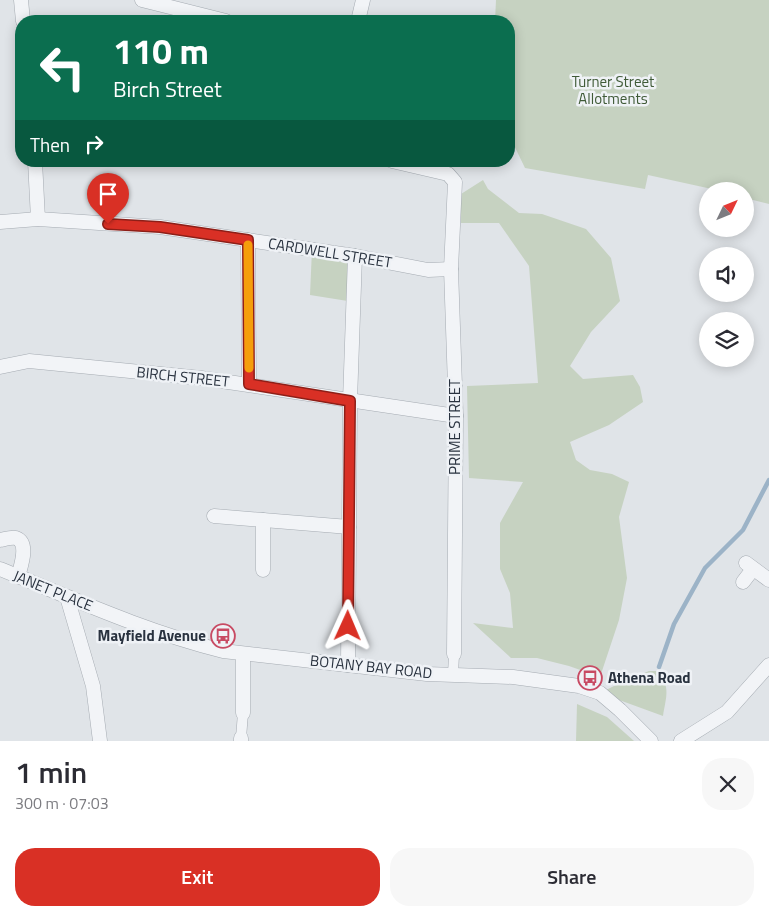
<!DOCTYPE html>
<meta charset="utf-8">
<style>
body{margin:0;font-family:"Titillium Web",sans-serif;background:#f7f7f7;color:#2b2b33;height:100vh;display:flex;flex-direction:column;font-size:19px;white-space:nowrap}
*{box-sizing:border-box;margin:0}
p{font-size:16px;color:#7c7c81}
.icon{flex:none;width:28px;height:28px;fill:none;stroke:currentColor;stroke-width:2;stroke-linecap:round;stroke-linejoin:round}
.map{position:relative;height:741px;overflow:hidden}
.side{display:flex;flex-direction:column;background:#fff;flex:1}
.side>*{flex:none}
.guide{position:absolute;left:15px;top:15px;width:500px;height:152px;border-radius:20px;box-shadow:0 2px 12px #0003;background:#0b6e4f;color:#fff;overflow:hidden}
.needle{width:32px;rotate:47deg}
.controls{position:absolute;left:699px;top:182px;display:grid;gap:10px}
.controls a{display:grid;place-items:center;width:55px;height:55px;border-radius:50%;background:#fff;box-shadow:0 2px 12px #0003;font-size:25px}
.pin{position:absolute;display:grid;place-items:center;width:42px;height:42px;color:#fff;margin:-51px -21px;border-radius:50% 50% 50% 0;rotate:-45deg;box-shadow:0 0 5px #0007}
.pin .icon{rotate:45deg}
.me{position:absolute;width:55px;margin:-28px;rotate:1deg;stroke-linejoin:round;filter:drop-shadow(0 0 4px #0008)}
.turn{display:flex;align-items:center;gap:18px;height:105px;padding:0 15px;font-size:22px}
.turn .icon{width:65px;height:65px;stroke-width:2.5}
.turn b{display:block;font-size:35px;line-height:42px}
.then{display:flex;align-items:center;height:48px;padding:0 15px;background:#0003;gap:10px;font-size:19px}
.round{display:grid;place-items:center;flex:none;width:52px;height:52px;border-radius:20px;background:#f7f7f7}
.headline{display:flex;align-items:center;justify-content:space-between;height:85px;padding:0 15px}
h1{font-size:30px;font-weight:600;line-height:38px}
.cta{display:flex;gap:10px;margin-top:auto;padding:10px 15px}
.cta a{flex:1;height:58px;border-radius:20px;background:#d93025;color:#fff;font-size:20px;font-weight:600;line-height:58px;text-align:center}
.cta a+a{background:#f7f7f7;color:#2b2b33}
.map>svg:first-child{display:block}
.green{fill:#c6d2c1}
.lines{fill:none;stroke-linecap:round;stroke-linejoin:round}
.stream{stroke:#9cb3c7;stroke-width:4.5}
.pedestrian-casing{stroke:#a5abb2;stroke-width:11}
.minor-casing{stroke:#a5abb2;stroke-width:15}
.pedestrian{stroke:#f2f4f7;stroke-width:10}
.minor{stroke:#f2f4f7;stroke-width:14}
.route-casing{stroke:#8d1f18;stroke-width:12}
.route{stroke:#d93025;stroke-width:9}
.slow{stroke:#f59e0b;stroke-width:9}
.labels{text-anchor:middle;stroke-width:5;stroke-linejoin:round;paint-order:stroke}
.park-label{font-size:15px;fill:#3f5a37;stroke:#eff2f6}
.street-label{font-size:15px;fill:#29323f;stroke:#eff2f6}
.poi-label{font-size:15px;font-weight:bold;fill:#29323f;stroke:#eff2f6;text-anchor:end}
</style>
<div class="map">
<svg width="769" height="741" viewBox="0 0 769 741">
<rect width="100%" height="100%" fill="#e0e4e8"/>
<g class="green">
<polygon points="496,0 769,0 769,204 745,198 745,191 721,191 648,175 645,189 525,168 509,135 509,21 495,21"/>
<polygon points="483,180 488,189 519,213 542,214 586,229 611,258 620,301 591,332 570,366 583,379 633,375 640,387 643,402 609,425 570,442 576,460 590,470 612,474 629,482 619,517 627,578 619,620 600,677 569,666 537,658 511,658 473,623 513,628 510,593 500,569 500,523 523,482 469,478 467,386 538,383 529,266 499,223 461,223 461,194"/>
<polygon points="312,249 355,256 354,302 310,295"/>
<path d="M649 671H658C671 687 666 697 663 716L600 693 620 683Z"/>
<polygon points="577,704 607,717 634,741 576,741"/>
</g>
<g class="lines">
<polyline class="stream" points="659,667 674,624 705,568 743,530 769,480"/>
<g class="pedestrian-casing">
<g id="pedestrian">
<polyline points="453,675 454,654"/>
<polyline points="241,738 243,713"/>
</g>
</g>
<g class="minor-casing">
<g id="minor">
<polyline points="21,0 23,21"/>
<polyline points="142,0 226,21"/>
<polyline points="358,21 363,0"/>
<polyline points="35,161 38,219"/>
<polyline points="392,161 448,174 455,182 451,269 456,416 454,654"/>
<polyline points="0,222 38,219 160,227 355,256 428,270 451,269"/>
<polyline points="248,240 249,384"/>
<polyline points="0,367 29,361 201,378 456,416"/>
<polyline points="214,516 349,527"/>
<path d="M0 540C5 539 12 537 16 538 30 543 20 568 18 577"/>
<polyline points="746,563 769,580"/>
<path d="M0 569C74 599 146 632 223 651L427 674 513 677 579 686 600 693 620 710 651 741"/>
<polyline points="263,570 263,520"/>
<polyline points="743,582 753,569"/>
<polyline points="67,597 93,686 100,741"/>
<polyline points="348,665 350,401 355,256"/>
<polyline points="243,713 243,655"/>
<polyline points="241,741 241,738"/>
<polyline points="681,741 727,712 769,665"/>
</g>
</g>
<use href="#pedestrian" class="pedestrian"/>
<use href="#minor" class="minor"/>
</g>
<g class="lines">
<g class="route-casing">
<polyline id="route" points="108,224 160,227 248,240 249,384 350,401 348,626"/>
</g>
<use href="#route" class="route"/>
<polyline class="slow" points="248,245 249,368"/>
</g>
<defs>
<g id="bus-ring" transform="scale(1.25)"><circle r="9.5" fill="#eff2f6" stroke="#c84a63" stroke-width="1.5"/><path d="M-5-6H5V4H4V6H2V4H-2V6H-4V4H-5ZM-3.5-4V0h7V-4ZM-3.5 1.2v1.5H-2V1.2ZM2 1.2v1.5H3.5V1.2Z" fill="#c84a63"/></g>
</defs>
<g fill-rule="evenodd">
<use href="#bus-ring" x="223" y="636"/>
<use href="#bus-ring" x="590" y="678"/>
</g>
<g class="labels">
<g class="park-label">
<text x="613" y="87">Turner Street<tspan x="613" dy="17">Allotments</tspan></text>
</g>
<g class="street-label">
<text transform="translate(330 253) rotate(9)" y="5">CARDWELL STREET</text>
<text transform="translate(183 377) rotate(6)" y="5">BIRCH STREET</text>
<text transform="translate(455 427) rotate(-90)" y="5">PRIME STREET</text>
<text transform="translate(53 591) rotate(22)" y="5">JANET PLACE</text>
<text transform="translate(371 667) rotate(6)" y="5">BOTANY BAY ROAD</text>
</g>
<g class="poi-label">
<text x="206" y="641">Mayfield Avenue</text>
<text x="608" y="683" text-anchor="start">Athena Road</text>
</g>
</g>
</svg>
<div class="controls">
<a><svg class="needle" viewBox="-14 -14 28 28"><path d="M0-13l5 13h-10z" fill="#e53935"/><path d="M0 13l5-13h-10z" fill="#7c7c81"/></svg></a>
<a><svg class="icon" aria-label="sound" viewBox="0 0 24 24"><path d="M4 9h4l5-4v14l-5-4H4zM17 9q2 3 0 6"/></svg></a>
<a><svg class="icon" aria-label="layers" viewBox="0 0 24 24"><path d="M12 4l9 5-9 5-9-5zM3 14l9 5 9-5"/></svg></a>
</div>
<div class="pin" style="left:108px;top:224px;background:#d93025"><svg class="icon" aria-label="arrive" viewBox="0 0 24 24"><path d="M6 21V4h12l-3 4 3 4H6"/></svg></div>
<svg class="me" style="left:348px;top:626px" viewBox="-20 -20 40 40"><path d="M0-17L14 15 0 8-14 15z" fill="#d93025" stroke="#fff" stroke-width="4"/></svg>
<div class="guide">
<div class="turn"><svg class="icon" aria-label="left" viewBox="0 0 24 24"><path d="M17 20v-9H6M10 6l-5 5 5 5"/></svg><div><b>110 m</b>Birch Street</div></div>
<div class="then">Then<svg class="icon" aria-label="right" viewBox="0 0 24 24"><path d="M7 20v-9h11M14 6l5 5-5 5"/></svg></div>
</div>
</div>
<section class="side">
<div class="headline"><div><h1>1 min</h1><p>300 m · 07:03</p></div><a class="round"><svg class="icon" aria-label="close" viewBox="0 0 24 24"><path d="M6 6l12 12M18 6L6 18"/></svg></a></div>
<div class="cta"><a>Exit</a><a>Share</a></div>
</section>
